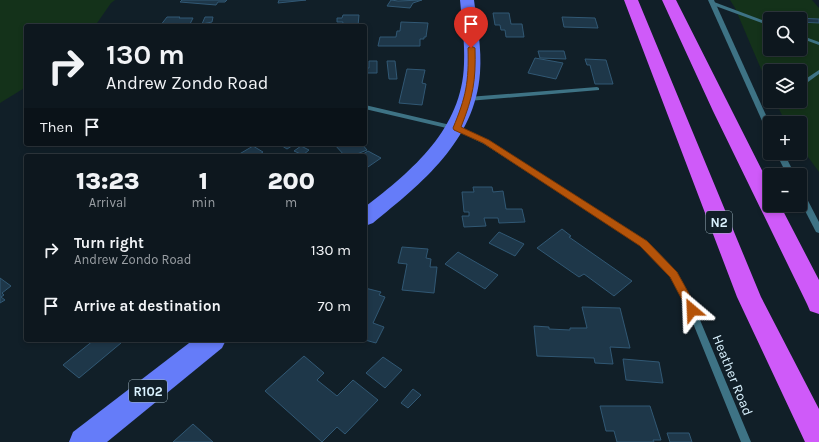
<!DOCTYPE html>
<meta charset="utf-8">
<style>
body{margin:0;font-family:Karla,sans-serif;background:#1b242b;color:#f1f3f6;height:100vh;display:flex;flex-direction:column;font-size:15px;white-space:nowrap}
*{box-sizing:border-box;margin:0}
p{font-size:13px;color:#9a9fa4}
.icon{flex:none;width:22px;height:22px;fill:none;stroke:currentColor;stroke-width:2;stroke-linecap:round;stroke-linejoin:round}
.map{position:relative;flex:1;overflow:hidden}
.panel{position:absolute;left:24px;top:154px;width:343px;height:188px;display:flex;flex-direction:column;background:#0d171e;border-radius:4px;box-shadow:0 2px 6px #0003,0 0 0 1px #2d363c}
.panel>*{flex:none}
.banner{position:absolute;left:24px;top:24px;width:343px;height:122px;border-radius:4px;box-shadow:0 2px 6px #0003,0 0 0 1px #2d363c;background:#0d171e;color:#f1f3f6;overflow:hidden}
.fabs{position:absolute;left:763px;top:12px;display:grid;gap:8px}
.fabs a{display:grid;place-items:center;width:44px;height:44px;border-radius:4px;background:#0d171e;box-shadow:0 2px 6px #0003,0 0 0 1px #2d363c;font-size:20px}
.pin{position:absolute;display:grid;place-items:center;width:34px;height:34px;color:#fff;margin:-41px -17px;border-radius:50% 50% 50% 0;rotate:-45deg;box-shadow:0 0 4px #0007}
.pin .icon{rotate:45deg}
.me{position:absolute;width:44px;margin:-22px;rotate:334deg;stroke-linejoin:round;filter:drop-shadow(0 0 3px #0008)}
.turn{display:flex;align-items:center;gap:14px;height:84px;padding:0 16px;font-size:18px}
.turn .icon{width:52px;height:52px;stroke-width:2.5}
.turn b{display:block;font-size:28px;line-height:34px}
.then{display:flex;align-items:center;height:38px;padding:0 16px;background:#0003;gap:8px;font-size:15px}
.eta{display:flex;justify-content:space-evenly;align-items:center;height:68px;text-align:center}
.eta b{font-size:24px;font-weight:800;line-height:28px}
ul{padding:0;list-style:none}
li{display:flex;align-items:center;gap:12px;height:56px;padding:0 16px}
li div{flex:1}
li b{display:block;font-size:15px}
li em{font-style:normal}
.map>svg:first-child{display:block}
.green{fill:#14321a;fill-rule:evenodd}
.building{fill:#1e3749;stroke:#315874}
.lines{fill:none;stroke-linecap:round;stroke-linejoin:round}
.lane{fill:#3e7385;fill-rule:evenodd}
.street{fill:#3e7385;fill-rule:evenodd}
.primary{fill:#657cf9;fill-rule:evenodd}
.highway{fill:#cf5af9;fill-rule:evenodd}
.route{fill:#b45309;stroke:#753606}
.labels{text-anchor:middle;stroke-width:3;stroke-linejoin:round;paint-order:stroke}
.shield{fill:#111f28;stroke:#9eb3be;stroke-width:1}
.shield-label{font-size:13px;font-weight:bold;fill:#daf2fe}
.street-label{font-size:14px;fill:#daf2fe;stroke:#111f28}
</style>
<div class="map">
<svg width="819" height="442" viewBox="0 0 819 442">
<rect width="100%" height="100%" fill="#111f28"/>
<g class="green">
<polygon points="0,0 115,0 111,3 95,26 26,26 26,87 0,103"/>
<path d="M730 0H812L819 8V172L800 146V123H786L775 101H800V71H770V90L735 8ZM770 19H800V49H770Z"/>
</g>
<g class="building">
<polygon points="182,0 227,0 225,2 218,2 216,5 180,2"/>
<polygon points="279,0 306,0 278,3"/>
<polygon points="391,0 398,1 422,0 413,3 410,8 387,6"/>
<polygon points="493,13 509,13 511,24 522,24 524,37 506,37 505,30 501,30 500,25 495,25"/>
<polygon points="343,15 359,15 358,26 342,26 343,22 337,22 337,18 342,18"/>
<polygon points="167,17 180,17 179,18 193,18 189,26 160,26"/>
<polygon points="205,17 213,17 212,22 202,24"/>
<polygon points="562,17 595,18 598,28 564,27"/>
<polygon points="796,18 819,19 819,23 800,22 800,19"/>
<polygon points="401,22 428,23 426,37 424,37 424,39 420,39 420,46 378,46 380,37 396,37 397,31 400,31"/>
<polygon points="538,51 564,51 566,59 540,58"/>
<polygon points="535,58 563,63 556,79 528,73"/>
<polygon points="585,59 606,60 613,84 595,84 590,65 587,65"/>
<polygon points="369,61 377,61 377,73 365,73 365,68 369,68"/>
<polygon points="387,61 395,61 397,79 389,79"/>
<polygon points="407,69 425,70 422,83 426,84 422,105 399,103"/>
<polygon points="279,144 295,144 287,149"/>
<polygon points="334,144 362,144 367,150 352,156 345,156"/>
<polygon points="253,146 263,152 257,156 236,156"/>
<polygon points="301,146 309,150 303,155 294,151"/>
<polygon points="368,151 381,158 365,169 365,156 360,156"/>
<polygon points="473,187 492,187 493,192 503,191 506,209 522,209 525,222 499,223 498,218 484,218 486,226 464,227 462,216 469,216 469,212 464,212 462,192 474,192"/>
<polygon points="562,229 571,236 569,237 632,281 614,296 584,274 579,277 537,248"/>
<polygon points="499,232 524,244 515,256 489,243"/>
<polygon points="402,247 428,249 426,258 431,259 430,267 437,267 434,293 402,290 407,264 398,263"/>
<polygon points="458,252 498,275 485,289 445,264"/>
<polygon points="0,278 11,286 2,293 4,295 1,297 5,300 0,303"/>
<polygon points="365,288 381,292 379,295 385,297 373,323 384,327 376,343 365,340"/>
<polygon points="582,307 620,308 630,348 610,347 613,364 595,363 594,358 537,356 534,326 549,327 549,329 570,330 570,328 587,328"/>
<polygon points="94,340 118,340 121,343 79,378 63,365"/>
<polygon points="304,356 324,373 317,380 337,396 353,380 378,400 345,434 337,427 322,442 265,391"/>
<polygon points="383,357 402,370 385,388 366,373"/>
<polygon points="623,359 659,362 663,383 626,380"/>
<polygon points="413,389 421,395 408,408 401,403"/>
<polygon points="600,406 650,406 661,440 653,440 654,442 617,442 614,431 606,431"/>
<polygon points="193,424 213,442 173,442"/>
<polygon points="667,433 689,433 692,442 670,442"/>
</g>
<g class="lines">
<g class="lane">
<polygon points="710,2 714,2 770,23 770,26 710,4"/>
<polygon points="800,35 819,42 819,45 800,38"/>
<polygon points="819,70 819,74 808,82 804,82 804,80"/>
<polygon points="597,87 599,88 599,90 468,101 465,99 468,97"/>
</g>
<g class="street">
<polygon points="708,0 714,0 770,124 770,134 767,132"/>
<polygon points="365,105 459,127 488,140 647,241 677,272 690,296 751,442 741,442 682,296 671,276 641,245 484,144 455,130 365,109"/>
<polygon points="776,153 784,153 795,175 787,175"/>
<polygon points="800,190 804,193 819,222 819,233 816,232 800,201"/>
</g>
<g class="primary">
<path d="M460 0H474C477 24 482 48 480 73 475 141 422 183 373 223L365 226V207C413 170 462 129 464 64 465 43 462 21 460 0Z"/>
<polygon points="193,340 226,340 222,348 107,442 69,442 73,432"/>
</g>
<g class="highway">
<polygon points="624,0 638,0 761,297 819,409 819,442 805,442 737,297"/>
<polygon points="662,0 676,0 770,186 770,205 780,205 819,280 819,314 810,311 807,304 713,111"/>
</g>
</g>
<path class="route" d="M471 46 475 48C476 81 473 97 461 127L489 140 647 241 677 272 698 310 696 313H689L670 277 640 246 483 143 454 130 453 128C466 97 469 82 468 48Z"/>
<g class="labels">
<g class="shield">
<rect x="706" y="211" width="26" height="22" rx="3"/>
<rect x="129" y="380" width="38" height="22" rx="3"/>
</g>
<g class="shield-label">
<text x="719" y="227">N2</text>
<text x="148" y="396">R102</text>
</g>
<g class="street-label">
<text transform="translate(733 375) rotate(68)" y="5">Heather Road</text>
</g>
</g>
</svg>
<div class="fabs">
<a><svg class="icon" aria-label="search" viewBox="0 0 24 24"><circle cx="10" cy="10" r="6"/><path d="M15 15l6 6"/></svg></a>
<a><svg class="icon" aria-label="layers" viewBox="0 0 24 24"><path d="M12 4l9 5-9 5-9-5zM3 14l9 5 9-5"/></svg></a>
<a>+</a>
<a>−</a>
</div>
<div class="pin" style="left:471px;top:48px;background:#d93025"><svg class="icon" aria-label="arrive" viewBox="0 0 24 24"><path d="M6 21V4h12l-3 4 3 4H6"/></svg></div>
<svg class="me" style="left:692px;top:310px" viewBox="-20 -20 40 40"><path d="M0-17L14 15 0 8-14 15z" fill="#b45309" stroke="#fff" stroke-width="4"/></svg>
<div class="banner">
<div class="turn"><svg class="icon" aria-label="right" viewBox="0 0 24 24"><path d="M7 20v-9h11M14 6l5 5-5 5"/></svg><div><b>130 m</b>Andrew Zondo Road</div></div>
<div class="then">Then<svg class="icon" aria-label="arrive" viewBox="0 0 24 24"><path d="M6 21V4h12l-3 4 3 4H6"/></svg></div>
</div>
<section class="panel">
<div class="eta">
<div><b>13:23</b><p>Arrival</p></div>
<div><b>1</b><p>min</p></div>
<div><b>200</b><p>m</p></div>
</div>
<ul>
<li><svg class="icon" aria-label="right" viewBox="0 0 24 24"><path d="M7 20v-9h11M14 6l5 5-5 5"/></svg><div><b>Turn right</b><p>Andrew Zondo Road</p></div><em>130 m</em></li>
<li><svg class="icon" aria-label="arrive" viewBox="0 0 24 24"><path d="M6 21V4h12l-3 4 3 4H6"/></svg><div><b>Arrive at destination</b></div><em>70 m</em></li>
</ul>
</section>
</div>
